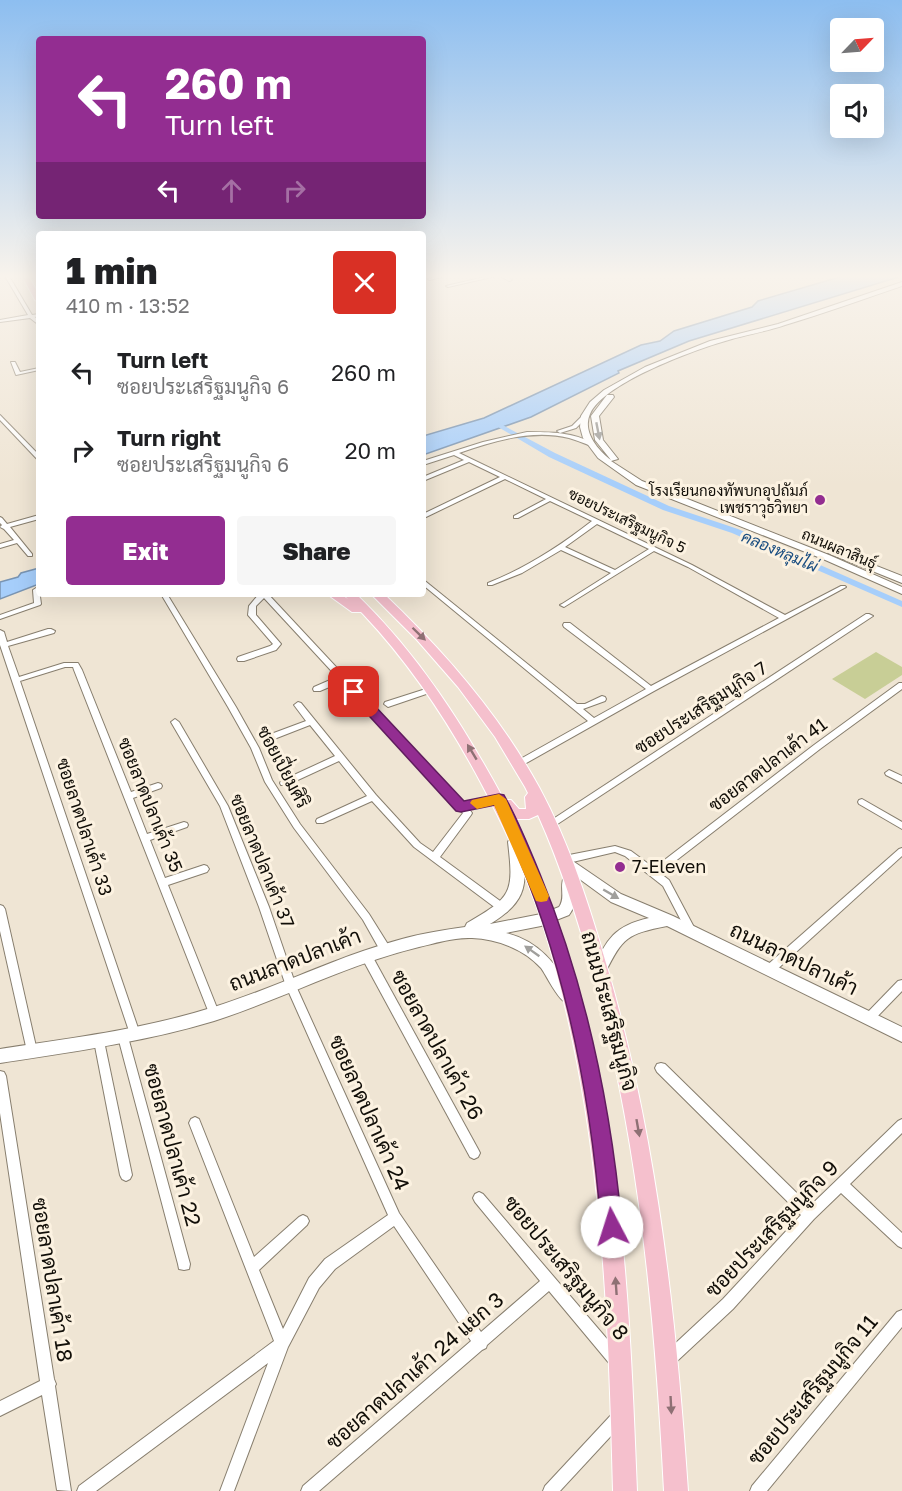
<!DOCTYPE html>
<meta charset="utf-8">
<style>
body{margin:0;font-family:"Golos Text",Sarabun,sans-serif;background:#f6f6f6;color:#202124;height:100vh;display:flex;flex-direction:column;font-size:22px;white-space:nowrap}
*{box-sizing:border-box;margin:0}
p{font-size:20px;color:#757577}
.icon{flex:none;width:33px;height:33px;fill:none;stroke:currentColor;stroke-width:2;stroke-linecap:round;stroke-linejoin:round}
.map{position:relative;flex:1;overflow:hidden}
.side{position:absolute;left:36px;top:231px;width:390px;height:366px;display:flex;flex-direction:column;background:#fff;border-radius:6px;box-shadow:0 6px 24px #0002}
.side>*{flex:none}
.banner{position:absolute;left:36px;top:36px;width:390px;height:183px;border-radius:6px;box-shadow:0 6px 24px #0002;background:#932d91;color:#fff;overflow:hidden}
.needle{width:39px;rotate:65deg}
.buttons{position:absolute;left:830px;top:18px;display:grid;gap:12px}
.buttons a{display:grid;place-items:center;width:54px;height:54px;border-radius:6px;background:#fff;box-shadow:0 6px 24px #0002;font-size:30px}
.pin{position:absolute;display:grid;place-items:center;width:51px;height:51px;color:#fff;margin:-26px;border-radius:12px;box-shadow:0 3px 9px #0006}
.me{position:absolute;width:66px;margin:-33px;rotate:355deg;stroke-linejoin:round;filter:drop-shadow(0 0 4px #0008)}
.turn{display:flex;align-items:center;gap:21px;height:126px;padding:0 30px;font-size:27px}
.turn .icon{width:78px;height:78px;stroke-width:2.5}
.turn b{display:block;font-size:42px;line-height:51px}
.lanes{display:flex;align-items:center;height:57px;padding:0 30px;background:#0003;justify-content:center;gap:30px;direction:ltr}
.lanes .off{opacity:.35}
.round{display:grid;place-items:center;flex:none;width:63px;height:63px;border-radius:6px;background:#f6f6f6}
.headline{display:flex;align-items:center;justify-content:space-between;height:102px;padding:0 30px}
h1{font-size:36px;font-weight:800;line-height:45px}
.primary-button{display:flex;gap:12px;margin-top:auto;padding:12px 30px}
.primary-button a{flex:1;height:69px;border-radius:6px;background:#932d91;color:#fff;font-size:24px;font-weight:800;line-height:69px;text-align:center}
.primary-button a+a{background:#f6f6f6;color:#202124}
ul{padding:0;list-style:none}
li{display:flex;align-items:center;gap:18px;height:78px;padding:0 30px}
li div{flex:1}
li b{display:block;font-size:22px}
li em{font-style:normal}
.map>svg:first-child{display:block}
.green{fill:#c8ce96}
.water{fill:#a6cefb;stroke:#7994b2;stroke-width:1.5}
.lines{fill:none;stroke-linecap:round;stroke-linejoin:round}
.canal{fill:#a6cefb;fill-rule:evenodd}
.minor-casing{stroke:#877e6e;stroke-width:2}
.secondary-casing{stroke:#877e6e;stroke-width:2}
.primary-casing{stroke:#fff;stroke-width:2}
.minor{fill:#fff;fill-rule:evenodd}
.secondary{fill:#fff;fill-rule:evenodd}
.primary{fill:#f5c0cd;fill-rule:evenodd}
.oneway{fill:#a09f9c}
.oneway2{fill:#8e7074}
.route{fill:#932d91;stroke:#601d5e;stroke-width:1.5}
.slow{fill:#f59e0b}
.poi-dot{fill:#932d91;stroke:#fcf2e1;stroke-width:2}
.labels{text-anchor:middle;stroke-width:6;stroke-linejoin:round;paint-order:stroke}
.far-poi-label{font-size:15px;fill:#110e08;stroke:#fcf2e1;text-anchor:end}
.far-street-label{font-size:15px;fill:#110e08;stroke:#fcf2e1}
.far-water-label{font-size:16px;font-style:italic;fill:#1b4e81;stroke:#fcf2e1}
.street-label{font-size:18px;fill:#110e08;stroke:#fcf2e1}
.poi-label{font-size:18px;fill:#110e08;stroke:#fcf2e1;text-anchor:start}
.near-street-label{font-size:21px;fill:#110e08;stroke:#fcf2e1}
</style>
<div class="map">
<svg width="902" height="1491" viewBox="0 0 902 1491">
<rect width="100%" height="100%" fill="#efe5d4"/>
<polygon class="green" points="876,652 902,667 902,675 865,699 832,679"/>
<g class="water">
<polygon points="843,276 902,276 689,341 618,371 619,373 531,417 423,455 423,436 484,418 641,345 660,341 674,331 752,307 758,301"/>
<polygon points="39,568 39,584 0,599 0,582 18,577 21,573"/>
</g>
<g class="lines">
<polygon class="canal" points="493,422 497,422 555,453 669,506 738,529 902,601 902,607 732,533 663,510 549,457 493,424"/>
<g class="minor-casing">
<g id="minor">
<polygon points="5,276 9,276 32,315 39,314 39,316 35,317 39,321 39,325 30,318 0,322 0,320 28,315"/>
<polygon points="438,276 445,276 430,280 428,279"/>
<polygon points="489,276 496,276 448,287 446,286"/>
<polygon points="500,276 505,276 512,280 509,281"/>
<polygon points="11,362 15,362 20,372 39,368 39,370 16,375"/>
<polygon points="0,415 39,455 39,460 37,459 0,420"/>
<polygon points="583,415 588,416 576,428 560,433 557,431 572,426"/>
<path d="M527 432C550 432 574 432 594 444L591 446C584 443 576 440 569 438 532 429 494 441 459 453L692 565 785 615 841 586H845L846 587 654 691 521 766H515L514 764 515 762 588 721 423 585V580L425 581 577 704H585L602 696 605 697 606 699 605 701 583 709 594 718 646 689 564 627 563 625 564 623H570L651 686 779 618 688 567 654 551 564 607 560 605 562 604 611 573 561 550 522 573 492 585H488V583C526 568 560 546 592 521L550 501 518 518H514V516L546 499 505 479 426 517 423 518V514L500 477 469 462 423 481V477L464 460 454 455 423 465V461L483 442ZM597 524 649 549 615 570 565 547Z"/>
<polygon points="39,515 39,519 10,527 32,554 32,556 28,556 17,543 0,548 0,544 14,540 4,529 0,527 2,525 0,523 0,517 2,518 7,524"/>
<polygon points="36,588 39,589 41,604 40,605 0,619 0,615 34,603 33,590"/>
<polygon points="161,594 167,594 236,707 259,748 272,780 300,824 369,914 389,946 390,949 389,952 385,953 381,952 363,920 294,828 265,782 251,748 228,707"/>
<polygon points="259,594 268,594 463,803 499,796 502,797 503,799 502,801 469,809 472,813 471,815 440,857 507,906 509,909 507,912 504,913 501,912 414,847 372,801 323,823 317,823 316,821 317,819 367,796 339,761 287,785 281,785 280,783 281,781 335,756 310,725 269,741 263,741 262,739 263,737 306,721 294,705 298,702 301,703 376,795 420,843 433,852 463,813 341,682 320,691 314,691 313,689 314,687 337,677 264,598 256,606 256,615 281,644 276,650 244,661 238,661 237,659 238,657 270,646 273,644 248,615 249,606"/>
<polygon points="866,614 869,614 873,616 553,827 547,827 546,825 547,823"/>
<polygon points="48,629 51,629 55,631 54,633 8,646 19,677 64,663 78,663 82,670 131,792 158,783 161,784 162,786 161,788 133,798 147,834 184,822 187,823 188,825 187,827 150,840 165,878 204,865 207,866 209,869 207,872 168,885 219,1013 218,1016 214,1018 210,1016 209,1013 74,670 73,667 65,667 20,681 140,1034 139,1037 135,1039 131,1037 130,1034 0,645 0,630 4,632 7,642"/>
<polygon points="899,683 902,683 902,689 820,749 660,873 669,880 696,931 694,934 691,935 688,934 663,886 625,856 615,852 564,864 561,863 559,860 561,857 564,856 615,846 631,851 654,868 814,745"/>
<polygon points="432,687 436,689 435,691 388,707 384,704 385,702"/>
<polygon points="175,719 179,722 228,806 269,907 296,986 399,1213 481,1332 540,1281 475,1202 473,1198 475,1194 479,1192 483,1194 619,1353 621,1358 619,1363 614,1365 609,1363 549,1291 487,1345 486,1348 482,1350 319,1491 301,1491 303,1486 471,1341 394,1226 335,1269 319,1288 288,1347 234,1491 220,1491 268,1363 96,1491 77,1491 79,1486 274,1341 189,1123 191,1119 195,1117 199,1119 254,1257 299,1217 303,1215 307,1217 309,1221 307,1225 259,1270 283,1329 309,1278 325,1259 388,1215 286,986 259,907 220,806 171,722"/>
<polygon points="889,770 902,776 902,783 886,775 885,773"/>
<polygon points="862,799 902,822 902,829 859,804 858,802 859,800"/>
<polygon points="902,848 902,856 773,973 769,974 765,973 764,970 765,967 899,849"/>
<polygon points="0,905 3,906 5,909 37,1051 36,1055 32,1056 28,1055 27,1051 0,931"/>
<polygon points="366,951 370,952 478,1149 480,1153 478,1157 474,1159 470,1157 362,958 361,955 362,952"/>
<polygon points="902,980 902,991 873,1021 869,1023 865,1021 864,1018 865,1015 898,981"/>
<polygon points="123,1032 127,1034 128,1037 190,1264 189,1269 184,1270 179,1269 178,1264 118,1037 119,1034"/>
<polygon points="99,1036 103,1038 104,1041 132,1175 130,1179 126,1181 122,1179 120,1175 94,1041 95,1038"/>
<polygon points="661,1063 665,1064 810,1206 898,1121 902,1119 902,1133 850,1184 902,1233 902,1248 898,1246 841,1193 814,1219 733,1309 675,1363 670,1365 665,1363 663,1358 665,1353 723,1299 801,1215 657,1072 655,1068 657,1064"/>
<polygon points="0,1071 4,1072 6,1076 54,1379 56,1384 55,1386 71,1491 57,1490 42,1395 0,1416 0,1401 40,1381 0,1113"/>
<polygon points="902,1310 902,1327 767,1491 750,1491 752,1486 897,1312"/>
<polygon points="617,1412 622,1414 624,1419 622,1424 560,1491 543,1491 545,1486 612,1414"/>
</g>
</g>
<g class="secondary-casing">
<g id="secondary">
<path d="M902 282V286C863 299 825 313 785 325 768 331 750 334 732 339 699 348 604 382 590 414 582 432 598 450 611 460L595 440 591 416 607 395H613L614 397 599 416 603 440 618 459 611 461 642 481 829 555 902 587V594L823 559 636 485 598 458 583 438 580 427 581 416 590 402 604 390 645 367 710 341 778 324Z"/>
<polygon points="831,548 902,576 902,583 828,553 828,549"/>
<path d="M515 837 520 838 522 842C527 884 529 900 490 924L541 914 559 907C566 898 559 887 564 877L569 876 574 877C579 890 577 904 569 915L541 926 506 933C539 941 556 964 572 991L575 996 572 1001C569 1002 568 1003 564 1001 558 999 546 975 541 968 524 949 497 939 472 938 455 937 435 943 419 947 348 964 283 999 214 1021 144 1042 72 1052 0 1063V1049C72 1038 145 1029 214 1007 278 987 338 956 402 939 423 933 444 930 465 927L467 923C512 897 514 893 508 842L510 838Z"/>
<path d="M564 855 621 894 673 916 902 1027V1042L667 926C627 934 623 937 605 973L600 975 595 973 593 969C607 939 614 926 649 918L611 902 559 864 557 860 559 856Z"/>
</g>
</g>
<g class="primary-casing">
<g id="primary">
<polygon points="22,276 28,276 39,294 39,302 35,300"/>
<path d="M327 594H340L348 599 343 594H356C418 654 463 724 504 800H511L519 809H526L525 797 528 793 525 787 495 737 458 687 417 640 371 594H384C444 651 499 714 539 787 570 844 590 908 608 970 657 1140 676 1315 688 1491H664C655 1317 639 1143 593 974 578 920 561 866 538 815L529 819H514C539 865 556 917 571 967 623 1137 630 1314 637 1491H613C608 1297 601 1111 543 925 527 876 505 828 481 783 448 721 411 665 363 614L361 612H352Z"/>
</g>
</g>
<use href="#minor" class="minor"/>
<use href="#secondary" class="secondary"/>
<use href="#primary" class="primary"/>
</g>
<defs><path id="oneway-solid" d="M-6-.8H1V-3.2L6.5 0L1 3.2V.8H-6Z" transform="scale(1.5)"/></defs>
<g class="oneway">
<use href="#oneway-solid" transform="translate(598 431) rotate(79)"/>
<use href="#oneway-solid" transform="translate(611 894) rotate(30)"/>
<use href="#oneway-solid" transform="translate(532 951) rotate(-145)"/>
</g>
<g class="oneway2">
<use href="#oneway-solid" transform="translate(419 634) rotate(44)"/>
<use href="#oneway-solid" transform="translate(472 752) rotate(-121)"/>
<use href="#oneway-solid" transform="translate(638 1128) rotate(80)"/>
<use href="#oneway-solid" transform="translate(616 1286) rotate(-94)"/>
<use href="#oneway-solid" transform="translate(671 1405) rotate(87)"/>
</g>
<linearGradient id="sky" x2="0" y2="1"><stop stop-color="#8dbef0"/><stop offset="0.57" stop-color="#f8f3ec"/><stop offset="1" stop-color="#f8f3ec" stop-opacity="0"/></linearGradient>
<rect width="902" height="485" fill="url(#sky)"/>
<path class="route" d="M354 688 359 689 464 801 499 794 504 795C518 820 529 847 540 874 586 986 611 1106 622 1227L619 1234 612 1237 604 1234 601 1227C590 1082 559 936 495 805L461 812 456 811 350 695 348 692 350 689Z"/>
<polygon class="slow" points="499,794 506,799 549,896 547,901 541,902 536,901 494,805 477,809 470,803 472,800"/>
<g class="poi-dot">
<circle cx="820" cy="500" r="6"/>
<circle cx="620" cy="867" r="6"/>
</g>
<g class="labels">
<g class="far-poi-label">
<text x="808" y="496">โรงเรียนกองทัพบกอุปถัมภ์<tspan x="808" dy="17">เพชราวุธวิทยา</tspan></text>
</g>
<g class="far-street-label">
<text transform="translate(627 521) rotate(26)" y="5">ซอยประเสริฐมนูกิจ 5</text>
<text transform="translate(839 549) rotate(23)" y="5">ถนนผลาสินธุ์</text>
</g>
<g class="far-water-label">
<text transform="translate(780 551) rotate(23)" y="6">คลองหลุมไผ่</text>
</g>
<g class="street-label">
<text transform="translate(701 708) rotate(-33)" y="6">ซอยประเสริฐมนูกิจ 7</text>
<text transform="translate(768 765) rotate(-37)" y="6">ซอยลาดปลาเค้า 41</text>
<text transform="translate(283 767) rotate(62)" y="6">ซอยเปี่ยมศิริ</text>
<text transform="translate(150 805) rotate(68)" y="6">ซอยลาดปลาเค้า 35</text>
<text transform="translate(84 827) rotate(72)" y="6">ซอยลาดปลาเค้า 33</text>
<text transform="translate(262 861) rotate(68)" y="6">ซอยลาดปลาเค้า 37</text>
</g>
<g class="poi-label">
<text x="632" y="873">7-Eleven</text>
</g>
<g class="near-street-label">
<text transform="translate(794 959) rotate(26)" y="7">ถนนลาดปลาเค้า</text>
<text transform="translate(295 960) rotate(-21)" y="7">ถนนลาดปลาเค้า</text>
<text transform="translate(609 1011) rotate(75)" y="7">ถนนประเสริฐมนูกิจ</text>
<text transform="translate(437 1045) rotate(61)" y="7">ซอยลาดปลาเค้า 26</text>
<text transform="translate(369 1113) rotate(66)" y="7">ซอยลาดปลาเค้า 24</text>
<text transform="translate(172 1145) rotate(75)" y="7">ซอยลาดปลาเค้า 22</text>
<text transform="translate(772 1229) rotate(-46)" y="7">ซอยประเสริฐมนูกิจ 9</text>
<text transform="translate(566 1268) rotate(50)" y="7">ซอยประเสริฐมนูกิจ 8</text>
<text transform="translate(52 1280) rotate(81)" y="7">ซอยลาดปลาเค้า 18</text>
<text transform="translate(415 1371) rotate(-41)" y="7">ซอยลาดปลาเค้า 24 แยก 3</text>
<text transform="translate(813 1390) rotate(-50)" y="7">ซอยประเสริฐมนูกิจ 11</text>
</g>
</g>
</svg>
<div class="buttons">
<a><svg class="needle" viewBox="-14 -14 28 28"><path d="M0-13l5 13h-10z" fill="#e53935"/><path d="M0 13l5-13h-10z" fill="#757577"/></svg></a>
<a><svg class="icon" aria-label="sound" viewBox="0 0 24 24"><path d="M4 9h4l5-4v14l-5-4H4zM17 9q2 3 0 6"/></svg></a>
</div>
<div class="pin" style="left:354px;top:692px;background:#d93025"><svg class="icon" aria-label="arrive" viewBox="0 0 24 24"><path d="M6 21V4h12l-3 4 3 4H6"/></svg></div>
<svg class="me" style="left:612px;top:1227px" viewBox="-20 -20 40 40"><circle r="19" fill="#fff"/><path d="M0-13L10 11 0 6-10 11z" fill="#932d91"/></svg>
<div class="banner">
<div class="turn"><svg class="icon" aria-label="left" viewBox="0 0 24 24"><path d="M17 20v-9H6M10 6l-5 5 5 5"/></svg><div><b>260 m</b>Turn left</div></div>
<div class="lanes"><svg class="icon" aria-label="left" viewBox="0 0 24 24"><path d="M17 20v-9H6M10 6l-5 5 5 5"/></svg><svg class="icon off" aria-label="ahead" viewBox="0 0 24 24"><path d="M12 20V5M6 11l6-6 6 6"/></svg><svg class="icon off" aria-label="right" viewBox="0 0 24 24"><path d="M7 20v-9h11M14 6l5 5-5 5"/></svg></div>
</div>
<section class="side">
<div class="headline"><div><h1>1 min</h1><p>410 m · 13:52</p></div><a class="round" style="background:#d93025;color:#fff"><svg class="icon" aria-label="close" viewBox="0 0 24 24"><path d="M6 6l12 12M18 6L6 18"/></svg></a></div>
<ul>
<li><svg class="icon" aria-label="left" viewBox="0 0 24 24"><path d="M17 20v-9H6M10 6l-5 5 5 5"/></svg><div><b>Turn left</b><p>ซอยประเสริฐมนูกิจ 6</p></div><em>260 m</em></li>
<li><svg class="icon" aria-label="right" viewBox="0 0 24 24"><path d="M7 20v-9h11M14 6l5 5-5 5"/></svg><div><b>Turn right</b><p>ซอยประเสริฐมนูกิจ 6</p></div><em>20 m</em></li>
</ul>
<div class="primary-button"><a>Exit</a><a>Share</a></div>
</section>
</div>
